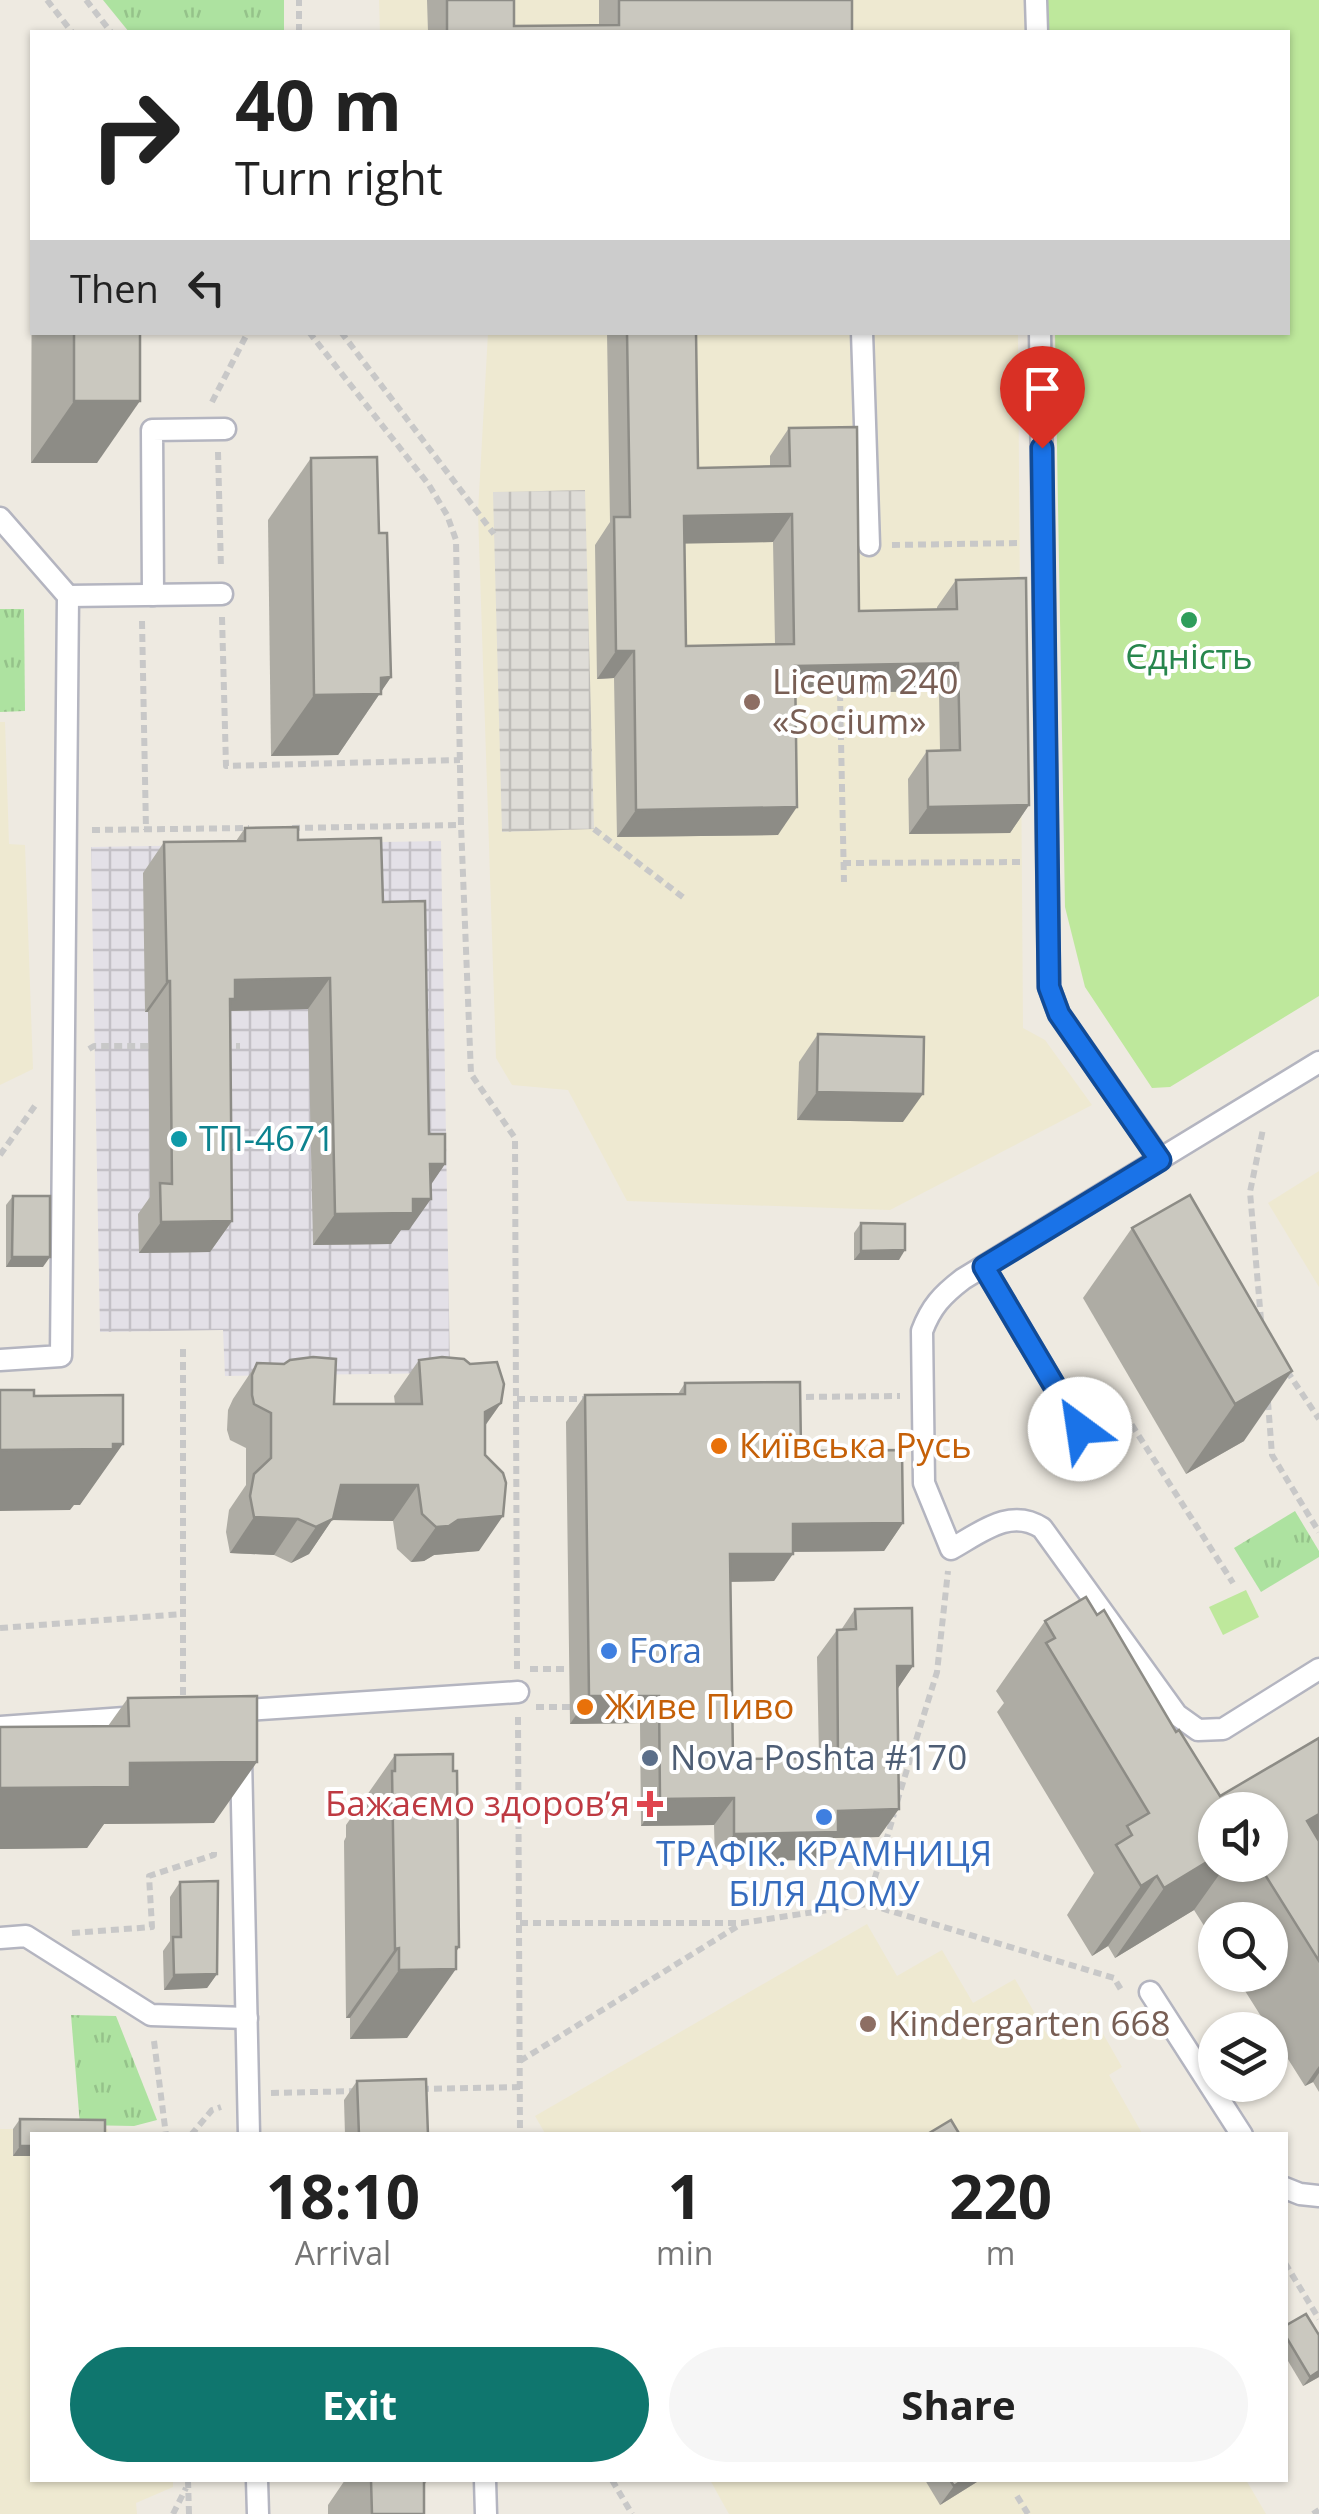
<!DOCTYPE html>
<meta charset="utf-8">
<style>
body{margin:0;font-family:"Open Sans",sans-serif;background:#f6f6f6;color:#222;height:100vh;display:flex;flex-direction:column;font-size:38px;white-space:nowrap}
*{box-sizing:border-box;margin:0}
p{font-size:32px;color:#767676}
.icon{flex:none;width:55px;height:55px;fill:none;stroke:currentColor;stroke-width:2;stroke-linecap:round;stroke-linejoin:round}
.map{position:relative;flex:1;overflow:hidden}
.side{position:absolute;left:30px;top:2132px;width:1258px;height:350px;display:flex;flex-direction:column;background:#fff;border-radius:0px;box-shadow:0 2px 8px #0004}
.side>*{flex:none}
.hud{position:absolute;left:30px;top:30px;width:1260px;height:305px;border-radius:0px;box-shadow:0 2px 8px #0004;background:#fff;color:#222;overflow:hidden}
.tools{position:absolute;left:1198px;top:1792px;display:grid;gap:20px}
.tools a{display:grid;place-items:center;width:90px;height:90px;border-radius:50%;background:#fff;box-shadow:0 2px 8px #0004;font-size:50px}
.pin{position:absolute;display:grid;place-items:center;width:85px;height:85px;color:#fff;margin:-102px -42px;border-radius:50% 50% 50% 0;rotate:-45deg;box-shadow:0 0 10px #0007}
.pin .icon{rotate:45deg}
.me{position:absolute;width:110px;margin:-55px;rotate:329deg;stroke-linejoin:round;filter:drop-shadow(0 0 8px #0008)}
.turn{display:flex;align-items:center;gap:35px;height:210px;padding:0 40px;font-size:45px}
.turn .icon{width:130px;height:130px;stroke-width:2.5}
.turn b{display:block;font-size:70px;line-height:85px}
.then{display:flex;align-items:center;height:95px;padding:0 40px;background:#0003;gap:20px;font-size:38px}
.eta{display:flex;justify-content:space-evenly;align-items:center;height:170px;text-align:center}
.eta b{font-size:60px;font-weight:700;line-height:70px}
.button{display:flex;gap:20px;margin-top:auto;padding:20px 40px}
.button a{flex:1;height:115px;border-radius:60px;background:#0f766e;color:#fff;font-size:40px;font-weight:700;line-height:115px;text-align:center}
.button a+a{background:#f6f6f6;color:#222}
.map>svg:first-child{display:block}
.industrial{fill:url(#industrial-grid)}
.education{fill:#eee9d1}
.grass{fill:url(#grass-tufts)}
.pitch{fill:#bee89c}
.plaza{fill:url(#plaza-grid)}
.lines{fill:none;stroke-linecap:round;stroke-linejoin:round}
.lane-casing{stroke:#b4b5c0;stroke-width:25}
.path{stroke:#c8c8c8;stroke-width:6;stroke-dasharray:8 5;stroke-linecap:butt}
.lane{stroke:#fff;stroke-width:20}
.wall{fill:#aeaca4;fill-rule:evenodd}
.shaded-wall{fill:#8d8c86}
.building{fill:#cac8bf;stroke:#8d8c86;stroke-width:2.5;fill-rule:evenodd}
.route-casing{stroke:#114b97;stroke-width:25}
.route{stroke:#1a73e8;stroke-width:18}
.leisure-dot{fill:#2e9e5b;stroke:#fff;stroke-width:4}
.education-dot{fill:#8d6e63;stroke:#fff;stroke-width:4}
.culture-dot{fill:#0f9aa8;stroke:#fff;stroke-width:4}
.food-dot{fill:#e8710a;stroke:#fff;stroke-width:4}
.shop-dot{fill:#3f7fe0;stroke:#fff;stroke-width:4}
.service-dot{fill:#5c6f8a;stroke:#fff;stroke-width:4}
.health-dot{fill:#e0444e;stroke:#fff;stroke-width:4}
.labels{text-anchor:middle;stroke-width:8;stroke-linejoin:round;paint-order:stroke}
.leisure-label{font-size:35px;fill:#27864d;stroke:#fff}
.education-label{font-size:35px;fill:#785e54;stroke:#fff;text-anchor:start}
.culture-label{font-size:35px;fill:#0d838f;stroke:#fff;text-anchor:start}
.food-label{font-size:35px;fill:#c56008;stroke:#fff;text-anchor:start}
.shop-label{font-size:35px;fill:#366cbe;stroke:#fff;text-anchor:start}
.service-label{font-size:35px;fill:#4e5e75;stroke:#fff;text-anchor:start}
.health-label{font-size:35px;fill:#be3a42;stroke:#fff;text-anchor:end}
</style>
<div class="map">
<svg width="1319" height="2514" viewBox="0 0 1319 2514">
<defs>
<pattern id="industrial-grid" width="8" height="8" patternUnits="userSpaceOnUse" patternTransform="scale(2.5)"><rect width="8" height="8" fill="#e3e0e7"/><path d="M0 4h8M4 0v8" fill="none" stroke="#c3c0c6"/></pattern>
<pattern id="grass-tufts" width="24" height="20" patternUnits="userSpaceOnUse" patternTransform="scale(2.5)"><rect width="24" height="20" fill="#ade2a0"/><path d="M3 7l-1-3M5 7V3M7 7l1-3M15 17l-1-3M17 17v-4M19 17l1-3" fill="none" stroke="#95c28a"/></pattern>
<pattern id="plaza-grid" width="8" height="8" patternUnits="userSpaceOnUse" patternTransform="scale(2.5)"><rect width="8" height="8" fill="#dedcd7"/><path d="M0 4h8M4 0v8" fill="none" stroke="#bfbdb9"/></pattern>
</defs>
<rect width="100%" height="100%" fill="#eeeae1"/>
<polygon class="industrial" points="441,841 450,1373 225,1376 223,1330 100,1332 91,847"/>
<g class="education">
<polygon points="379,0 1048,0 1048,32 380,32"/>
<polygon points="488,333 1018,333 1023,1028 1045,1040 1092,1105 890,1210 627,1201 568,1090 512,1085 496,1058 478,512"/>
<polygon points="0,722 5,722 9,844 25,845 33,1069 0,1085"/>
<polygon points="1319,1171 1319,1287 1268,1203"/>
<polygon points="867,1924 897,1976 942,1950 973,2003 1015,1979 1048,2036 1090,2011 1122,2067 1109,2075 1143,2135 546,2135 535,2116"/>
<polygon points="0,2129 108,2129 108,2135 32,2135 32,2480 173,2480 173,2487 136,2503 137,2514 0,2514"/>
<polygon points="710,2480 1246,2480 1266,2514 729,2514"/>
</g>
<g class="grass">
<polygon points="103,0 284,0 284,32 129,32"/>
<polygon points="0,609 24,609 25,711 0,712"/>
<polygon points="1295,1511 1319,1551 1319,1557 1261,1592 1234,1548"/>
<polygon points="71,2015 116,2016 157,2120 134,2126 80,2125"/>
</g>
<g class="pitch">
<polygon points="1048,0 1319,0 1319,996 1170,1087 1152,1088 1085,987 1065,907 1055,333 1288,332 1288,32 1048,32"/>
<polygon points="1246,1590 1259,1617 1223,1635 1209,1607"/>
</g>
<polygon class="plaza" points="585,490 594,829 502,832 493,492"/>
<g class="lines">
<g class="lane-casing">
<g id="lane">
<polyline points="1036,0 1037,32"/>
<polyline points="862,332 869,545"/>
<polyline points="1040,332 1049,987 1059,1014 1160,1159"/>
<polyline points="0,518 68,596 61,1356 0,1360"/>
<polyline points="153,595 152,430 225,429"/>
<polyline points="68,596 222,594"/>
<path d="M1319 1062 963 1279C942 1295 931 1307 922 1331L924 1483 951 1549C980 1533 1010 1507 1042 1528L1177 1715 1198 1730 1223 1729 1319 1669"/>
<polyline points="984,1267 1080,1429"/>
<polyline points="231,1711 518,1692"/>
<polyline points="0,1727 138,1717"/>
<polyline points="241,1757 249,2135"/>
<polyline points="0,1938 26,1936 151,2015 247,2018"/>
<polyline points="1150,1992 1242,2135"/>
<polyline points="1285,2188 1300,2194 1319,2196"/>
<polyline points="257,2480 258,2514"/>
<polyline points="485,2480 486,2514"/>
</g>
</g>
<g class="path">
<polyline points="47,0 72,32"/>
<polyline points="86,0 111,32"/>
<polyline points="299,32 299,0"/>
<polyline points="309,332 429,485 447,515 456,540 461,825 471,1074 515,1138 517,1669"/>
<polyline points="341,332 494,534"/>
<polyline points="212,402 248,332"/>
<polyline points="218,452 221,569"/>
<polyline points="892,545 1020,543"/>
<polyline points="222,617 226,766 460,760"/>
<polyline points="142,621 146,830"/>
<polyline points="840,693 844,882"/>
<polyline points="292,828 461,825"/>
<polyline points="594,829 684,898"/>
<polyline points="92,830 249,828"/>
<polyline points="843,863 1022,862"/>
<polyline points="223,1046 240,1046"/>
<polyline points="89,1049 94,1046 156,1046"/>
<polyline points="0,1155 37,1103"/>
<polyline points="1261,1320 1250,1192 1263,1129"/>
<polyline points="183,1349 183,1703"/>
<polyline points="1287,1371 1319,1419"/>
<polyline points="793,1397 900,1396"/>
<polyline points="517,1399 590,1399"/>
<polyline points="1268,1402 1272,1455 1319,1532"/>
<polyline points="1104,1417 1121,1408 1233,1583"/>
<polyline points="0,1628 182,1614"/>
<polyline points="530,1669 569,1669"/>
<polyline points="536,1707 570,1707"/>
<polyline points="518,1717 520,2135"/>
<polyline points="897,1802 937,1672 948,1571"/>
<polyline points="867,1904 894,1814"/>
<polyline points="520,1923 742,1923 867,1904 1114,1978 1123,1993"/>
<polyline points="72,1933 152,1927 149,1876 214,1855 214,1852"/>
<polyline points="154,2041 166,2135"/>
<polyline points="520,2061 741,1924"/>
<polyline points="421,2089 520,2087"/>
<polyline points="271,2093 359,2091"/>
<polyline points="191,2135 212,2110 221,2107"/>
<polyline points="1285,2263 1319,2319"/>
<polyline points="188,2480 189,2514"/>
<polyline points="612,2480 632,2514"/>
<polyline points="1017,2496 1028,2514"/>
<polyline points="173,2514 186,2488"/>
<polyline points="1313,2514 1319,2510"/>
</g>
<use href="#lane" class="lane"/>
</g>
<g class="wall">
<polygon points="427,0 514,0 514,26 599,25 599,0 852,0 852,32 428,32"/>
<polygon points="32,230 32,332 140,332 97,463 31,463"/>
<path d="M607 332H696L698 468 770 466V456L789 428 859 611 937 609V607L956 580 1029 805 1010 833 909 834 908 779 927 751H940L939 691 795 693 778 835 617 837 614 678 597 679 595 545 610 522ZM773 542 775 644 686 646 685 543Z"/>
<polygon points="311,458 379,533 391,677 338,755 271,756 268,520"/>
<polygon points="245,828 298,840 383,902 429,1134 445,1164 430,1185 409,1230 401,1230 391,1244 313,1245 308,1009 230,1011 232,1221 210,1252 139,1253 138,1214 150,1197 148,1012 145,1012 143,873 164,842 236,841"/>
<polygon points="818,1034 903,1122 797,1120 799,1062"/>
<polygon points="1190,1195 1244,1441 1186,1474 1083,1298 1132,1228"/>
<polygon points="13,1196 43,1267 6,1267 6,1205"/>
<polygon points="861,1223 899,1260 854,1260 854,1233"/>
<polygon points="419,1360 501,1403 485,1426 479,1551 434,1555 424,1561 411,1562 397,1549 393,1521 332,1520 309,1554 291,1563 274,1555 230,1553 226,1532 229,1510 246,1485 246,1448 230,1440 227,1430 228,1410 233,1399 257,1363 334,1404 395,1404 394,1396"/>
<polygon points="685,1383 801,1451 903,1523 884,1551 793,1552 774,1581 731,1582 733,1759 819,1758 817,1657 837,1630 841,1630 855,1609 913,1666 897,1689 879,1837 834,1838 819,1860 715,1861 714,1825 641,1826 640,1723 570,1724 566,1422 585,1395 678,1394"/>
<path d="M1097 1615 1220 1796 1319 1738V2092L1313 2082 1305 2086 1235 1975H1270V1920H1215V1943L1194 1910 1115 1958 1108 1946 1092 1956 1067 1915 1094 1873 997 1712 1004 1703 996 1691 1045 1621ZM1270 1810V1865H1215Z"/>
<polygon points="128,1698 214,1823 104,1824 87,1848 0,1849 0,1727 108,1726"/>
<polygon points="395,1755 459,1947 407,2038 350,2039 350,2018 346,2018 344,1841 346,1837 346,1825"/>
<polygon points="180,1882 217,1974 207,1988 164,1990 163,1951 170,1941 170,1897"/>
<polygon points="357,2081 428,2135 345,2135 344,2100"/>
<polygon points="20,2119 105,2120 13,2156 13,2129"/>
<polygon points="1285,2326 1319,2377 1303,2386 1285,2356"/>
<polygon points="345,2480 428,2480 424,2485 424,2514 328,2514 328,2505"/>
<polygon points="925,2480 980,2480 940,2505"/>
</g>
<g class="shaded-wall">
<polygon points="74,401 140,401 97,463 31,463"/>
<polygon points="792,514 773,542 665,544 684,516"/>
<polygon points="616,651 634,651 614,678 597,679"/>
<polygon points="958,663 939,691 775,694 795,666"/>
<polygon points="391,677 338,755 271,756 314,695 381,678"/>
<polygon points="1029,805 1010,833 909,834 928,807"/>
<polygon points="797,807 778,835 617,837 636,810"/>
<polygon points="330,978 308,1009 227,1011 235,980"/>
<polygon points="167,981 170,981 148,1012 145,1012"/>
<polygon points="817,1092 923,1094 903,1122 797,1120"/>
<polygon points="430,1164 445,1164 424,1195"/>
<polygon points="413,1199 431,1199 409,1230 401,1230 391,1244 313,1245 335,1214"/>
<polygon points="232,1221 210,1252 139,1253 161,1222"/>
<polygon points="905,1250 899,1260 854,1260 861,1251"/>
<polygon points="12,1257 50,1257 43,1267 6,1267"/>
<polygon points="1292,1371 1244,1441 1186,1474 1235,1404"/>
<polygon points="501,1403 476,1438 485,1412"/>
<polygon points="123,1444 80,1505 74,1505 70,1510 0,1511 0,1450"/>
<polygon points="341,1485 418,1485 393,1521 332,1520 309,1554 291,1563 316,1527"/>
<polygon points="503,1516 479,1551 434,1555 424,1561 411,1562 436,1527 458,1520"/>
<polygon points="254,1517 298,1519 274,1555 230,1553"/>
<polygon points="903,1523 884,1551 773,1552 793,1524"/>
<polygon points="730,1554 793,1554 774,1581 711,1582"/>
<polygon points="897,1666 913,1666 894,1694"/>
<polygon points="589,1696 659,1696 640,1723 570,1724"/>
<polygon points="257,1762 214,1823 104,1824 87,1848 0,1849 0,1788 130,1763"/>
<polygon points="734,1798 714,1825 641,1826 660,1799"/>
<polygon points="899,1809 879,1837 834,1838 819,1860 715,1861 734,1834 838,1811"/>
<polygon points="1319,1814 1319,1854 1307,1821"/>
<polygon points="1215,1857 1215,1865 1226,1865 1194,1910 1115,1958 1164,1888"/>
<polygon points="1157,1876 1108,1946 1092,1956 1141,1886"/>
<polygon points="456,1947 459,1947 444,1969 456,1969 407,2038 350,2039 399,1970"/>
<polygon points="399,1948 350,2018 346,2018 395,1949"/>
<polygon points="217,1974 207,1988 164,1990 174,1975"/>
<polygon points="1319,2066 1319,2073 1313,2082 1305,2086"/>
<polygon points="20,2146 32,2146 32,2156 13,2156"/>
<polygon points="1319,2371 1319,2377 1303,2386 1310,2377"/>
<polygon points="963,2480 980,2480 940,2505 954,2486"/>
</g>
<g class="building">
<polygon points="447,0 514,0 514,26 619,25 619,0 852,0 852,32 447,32"/>
<rect x="74" y="332" width="66" height="69"/>
<path d="M627 332H696L698 468 790 466 789 428 857 427 859 611 957 609 956 580 1026 578 1029 805 928 807 927 751 960 750 958 663 795 666 797 807 636 810 634 651H616L614 517H630ZM792 514 794 644 686 646 684 516Z"/>
<polygon points="377,457 379,533 387,533 391,677 381,678 381,694 314,695 311,458"/>
<polygon points="298,827 298,840 381,838 383,902 425,901 429,1134 445,1134 445,1164 430,1164 431,1199 413,1199 413,1213 335,1214 330,978 235,980 235,999 230,999 232,1221 161,1222 160,1183 172,1184 170,981 167,981 164,842 245,841 245,828"/>
<polygon points="818,1034 924,1037 923,1094 817,1092"/>
<polygon points="1190,1195 1292,1371 1235,1404 1132,1228"/>
<polygon points="13,1196 50,1196 50,1257 12,1257"/>
<polygon points="861,1223 905,1224 905,1250 861,1251"/>
<polygon points="313,1357 336,1359 334,1404 422,1404 419,1360 442,1357 464,1359 470,1364 497,1362 504,1384 501,1403 485,1412 485,1455 503,1473 506,1483 503,1516 458,1520 449,1526 436,1527 422,1514 418,1485 341,1485 333,1519 316,1527 298,1519 254,1517 250,1496 254,1474 271,1458 271,1413 254,1404 252,1395 252,1375 257,1363 284,1364 290,1360"/>
<polygon points="800,1382 801,1451 902,1450 903,1523 793,1524 793,1554 730,1554 733,1759 838,1758 837,1630 856,1629 855,1609 912,1608 913,1666 897,1666 899,1809 838,1811 838,1832 734,1834 734,1798 660,1799 659,1696 589,1696 585,1395 685,1394 685,1383"/>
<polygon points="0,1390 34,1390 34,1396 123,1395 123,1444 113,1444 113,1449 0,1450"/>
<polygon points="1086,1597 1097,1615 1104,1610 1176,1732 1179,1730 1220,1796 1319,1738 1319,1814 1307,1821 1319,1841 1319,1961 1259,1865 1270,1865 1270,1810 1215,1810 1215,1857 1164,1888 1157,1876 1141,1886 1116,1845 1132,1835 1127,1826 1149,1813 1046,1643 1055,1638 1045,1621"/>
<polygon points="257,1696 257,1762 130,1763 130,1787 0,1788 0,1727 129,1726 128,1698"/>
<polygon points="453,1754 453,1771 457,1771 459,1947 456,1947 456,1969 399,1970 399,1948 395,1949 392,1771 395,1771 395,1755"/>
<polygon points="218,1881 217,1974 174,1975 173,1937 181,1937 180,1882"/>
<polygon points="426,2079 428,2135 359,2135 357,2081"/>
<polygon points="20,2119 105,2120 105,2135 32,2135 32,2146 20,2146"/>
<polygon points="951,2120 960,2135 926,2135"/>
<polygon points="1306,2314 1319,2335 1319,2371 1310,2377 1285,2335 1285,2326"/>
<polygon points="371,2480 424,2480 424,2514 372,2514"/>
<polygon points="950,2480 963,2480 954,2486"/>
</g>
<g class="lines">
<g class="route-casing">
<polyline id="route" points="1042,448 1049,987 1059,1014 1160,1160 984,1267 1080,1429"/>
</g>
<use href="#route" class="route"/>
</g>
<circle class="leisure-dot" cx="1189" cy="620" r="10"/>
<g class="education-dot">
<circle cx="752" cy="702" r="10"/>
<circle cx="868" cy="2024" r="10"/>
</g>
<circle class="culture-dot" cx="179" cy="1139" r="10"/>
<g class="food-dot">
<circle cx="719" cy="1446" r="10"/>
<circle cx="585" cy="1707" r="10"/>
</g>
<g class="shop-dot">
<circle cx="609" cy="1651" r="10"/>
<circle cx="824" cy="1817" r="10"/>
</g>
<circle class="service-dot" cx="650" cy="1758" r="10"/>
<path class="health-dot" d="M645 1789h10v10h10v10h-10v10h-10v-10h-10v-10h10z"/>
<g class="labels">
<g class="leisure-label">
<text x="1189" y="669">Єдність</text>
</g>
<g class="education-label">
<text x="772" y="694">Liceum 240<tspan x="772" dy="40">«Socium»</tspan></text>
<text x="888" y="2036">Kindergarten 668</text>
</g>
<g class="culture-label">
<text x="199" y="1151">ТП-4671</text>
</g>
<g class="food-label">
<text x="739" y="1458">Київська Русь</text>
<text x="605" y="1719">Живе Пиво</text>
</g>
<g class="shop-label">
<text x="629" y="1663">Fora</text>
<text x="824" y="1866" text-anchor="middle">ТРАФІК. КРАМНИЦЯ<tspan x="824" dy="40">БІЛЯ ДОМУ</tspan></text>
</g>
<g class="service-label">
<text x="670" y="1770">Nova Poshta #170</text>
</g>
<g class="health-label">
<text x="630" y="1816">Бажаємо здоровʼя</text>
</g>
</g>
</svg>
<div class="tools">
<a><svg class="icon" aria-label="sound" viewBox="0 0 24 24"><path d="M4 9h4l5-4v14l-5-4H4zM17 9q2 3 0 6"/></svg></a>
<a><svg class="icon" aria-label="search" viewBox="0 0 24 24"><circle cx="10" cy="10" r="6"/><path d="M15 15l6 6"/></svg></a>
<a><svg class="icon" aria-label="layers" viewBox="0 0 24 24"><path d="M12 4l9 5-9 5-9-5zM3 14l9 5 9-5"/></svg></a>
</div>
<div class="pin" style="left:1042px;top:448px;background:#d93025"><svg class="icon" aria-label="arrive" viewBox="0 0 24 24"><path d="M6 21V4h12l-3 4 3 4H6"/></svg></div>
<svg class="me" style="left:1080px;top:1429px" viewBox="-20 -20 40 40"><circle r="19" fill="#fff"/><path d="M0-13L10 11 0 6-10 11z" fill="#1a73e8"/></svg>
<div class="hud">
<div class="turn"><svg class="icon" aria-label="right" viewBox="0 0 24 24"><path d="M7 20v-9h11M14 6l5 5-5 5"/></svg><div><b>40 m</b>Turn right</div></div>
<div class="then">Then<svg class="icon" aria-label="left" viewBox="0 0 24 24"><path d="M17 20v-9H6M10 6l-5 5 5 5"/></svg></div>
</div>
<section class="side">
<div class="eta">
<div><b>18:10</b><p>Arrival</p></div>
<div><b>1</b><p>min</p></div>
<div><b>220</b><p>m</p></div>
</div>
<div class="button"><a>Exit</a><a>Share</a></div>
</section>
</div>
